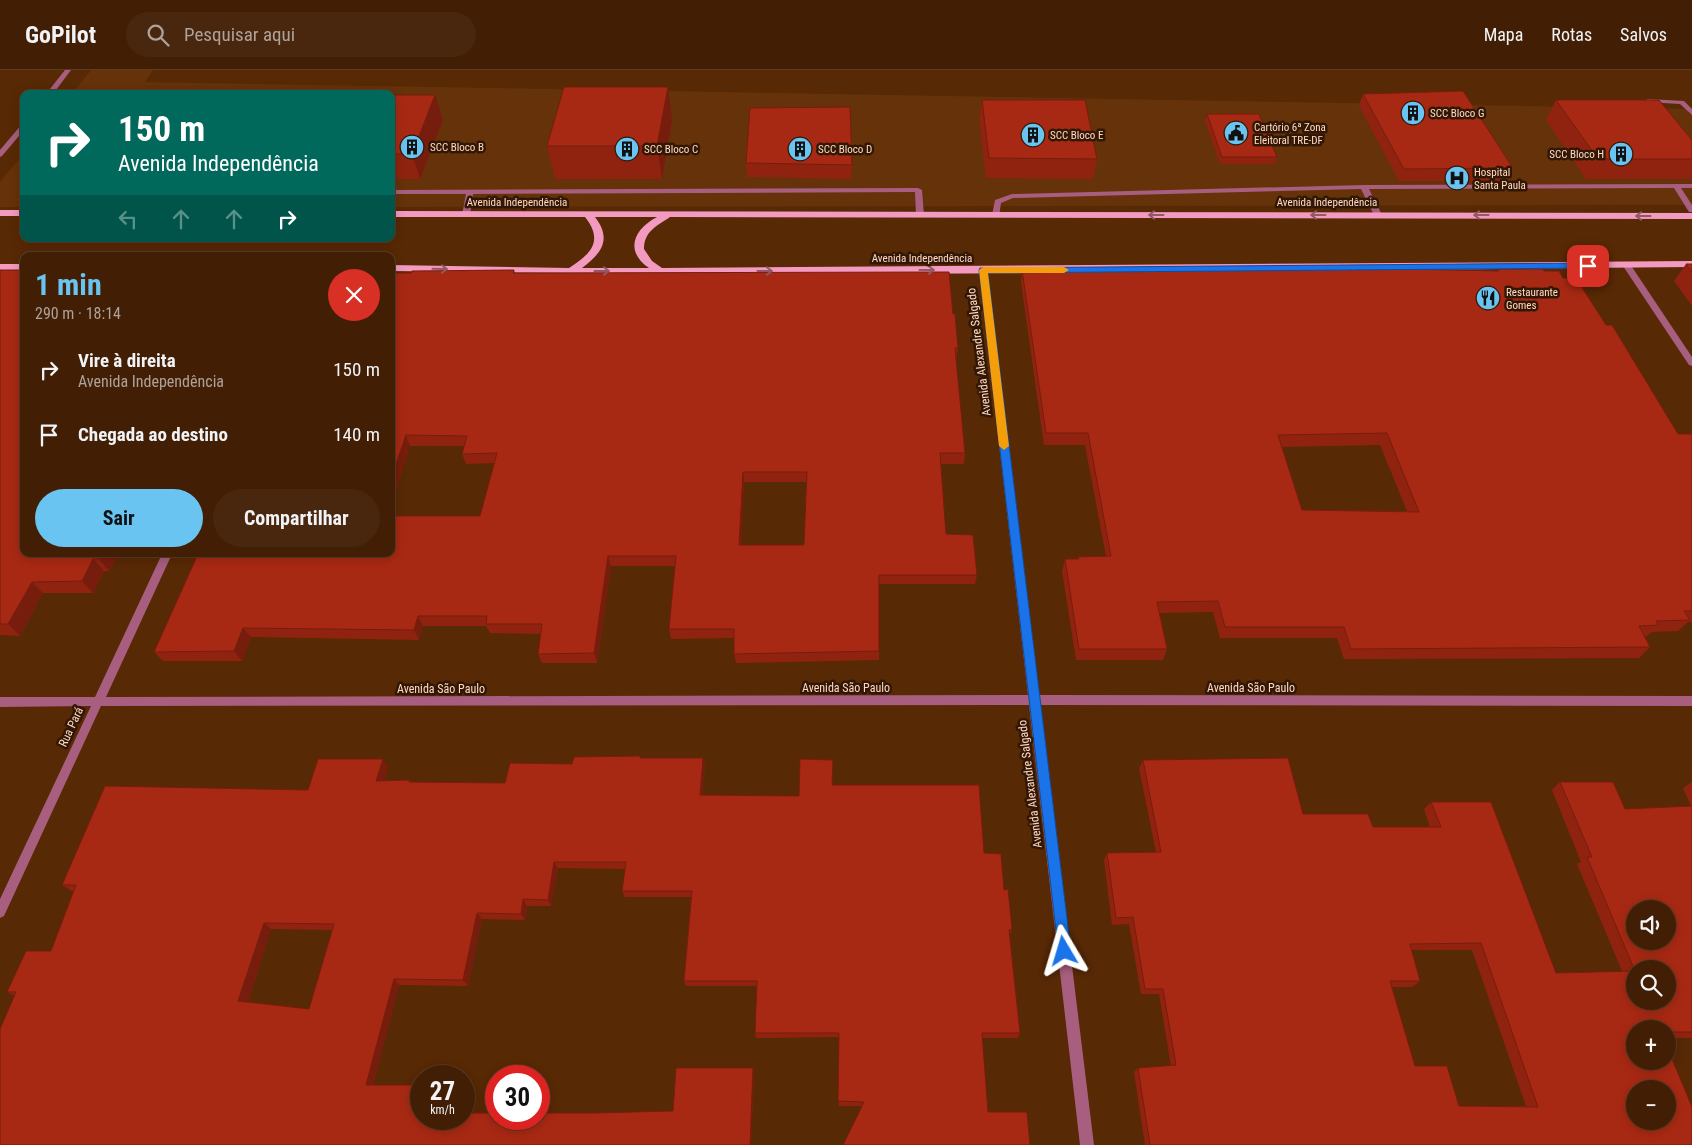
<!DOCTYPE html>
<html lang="pt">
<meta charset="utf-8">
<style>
body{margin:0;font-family:"Roboto Condensed",sans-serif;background:#49270e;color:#f1f3f6;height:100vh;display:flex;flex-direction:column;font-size:19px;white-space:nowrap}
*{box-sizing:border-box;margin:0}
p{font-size:16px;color:#aea29a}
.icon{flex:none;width:28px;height:28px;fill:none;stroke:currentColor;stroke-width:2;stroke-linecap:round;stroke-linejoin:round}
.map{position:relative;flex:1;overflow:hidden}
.drawer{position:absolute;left:20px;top:182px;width:375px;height:305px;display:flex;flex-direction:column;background:#421f04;border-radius:10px;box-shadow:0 2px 12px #0003,0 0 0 1px #5a3d26}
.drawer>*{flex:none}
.guide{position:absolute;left:20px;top:20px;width:375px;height:152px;border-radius:10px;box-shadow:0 2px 12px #0003,0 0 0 1px #5a3d26;background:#00695c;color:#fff;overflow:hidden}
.buttons{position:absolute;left:1626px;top:830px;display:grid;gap:10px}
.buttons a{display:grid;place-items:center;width:50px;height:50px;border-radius:50%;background:#421f04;box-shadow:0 2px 12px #0003,0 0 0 1px #5a3d26;font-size:25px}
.speed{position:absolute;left:410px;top:995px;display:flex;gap:10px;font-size:25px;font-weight:700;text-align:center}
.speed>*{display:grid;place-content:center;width:65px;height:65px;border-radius:50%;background:#421f04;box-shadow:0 2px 12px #0003,0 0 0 1px #5a3d26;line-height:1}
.speed small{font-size:12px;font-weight:400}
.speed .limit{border:8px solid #d22;background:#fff;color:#111}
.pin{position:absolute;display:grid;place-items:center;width:42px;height:42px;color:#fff;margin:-21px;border-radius:10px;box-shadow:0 2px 8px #0006}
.me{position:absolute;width:55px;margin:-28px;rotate:353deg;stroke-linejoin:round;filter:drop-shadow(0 0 4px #0008)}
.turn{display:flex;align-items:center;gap:18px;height:105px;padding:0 15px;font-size:22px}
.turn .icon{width:65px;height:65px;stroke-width:2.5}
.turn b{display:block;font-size:35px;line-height:42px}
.lanes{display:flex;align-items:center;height:48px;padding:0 15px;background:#0003;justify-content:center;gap:25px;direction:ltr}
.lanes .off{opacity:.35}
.round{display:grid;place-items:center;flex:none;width:52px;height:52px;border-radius:26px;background:#49270e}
.headline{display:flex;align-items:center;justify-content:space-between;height:85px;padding:0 15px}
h1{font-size:30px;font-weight:700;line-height:38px;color:#69c4f1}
.primary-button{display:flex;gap:10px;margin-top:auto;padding:10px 15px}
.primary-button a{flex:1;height:58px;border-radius:30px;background:#69c4f1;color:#111;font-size:20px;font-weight:700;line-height:58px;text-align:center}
.primary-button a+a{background:#49270e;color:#f1f3f6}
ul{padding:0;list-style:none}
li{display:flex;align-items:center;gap:15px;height:65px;padding:0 15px}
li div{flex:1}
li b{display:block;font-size:19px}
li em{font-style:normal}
header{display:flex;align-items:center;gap:30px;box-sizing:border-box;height:70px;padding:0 25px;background:#421f04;border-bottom:1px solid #5a3d26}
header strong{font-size:24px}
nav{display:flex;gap:28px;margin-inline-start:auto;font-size:18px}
.search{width:350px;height:45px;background:#49270e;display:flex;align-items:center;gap:12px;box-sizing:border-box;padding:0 18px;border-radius:28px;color:#aea29a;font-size:19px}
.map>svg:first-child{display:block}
.built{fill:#663209}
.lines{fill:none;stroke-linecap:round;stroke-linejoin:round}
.service{fill:#a75e7f;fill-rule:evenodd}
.minor{fill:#a75e7f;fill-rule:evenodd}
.primary{fill:#f39ac1;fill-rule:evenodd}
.wall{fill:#902310;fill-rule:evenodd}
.shaded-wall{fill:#761d0d}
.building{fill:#a82913;stroke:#761d0d;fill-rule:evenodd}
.oneway{stroke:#925863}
.route{fill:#1a73e8;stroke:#114b97}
.slow{fill:#f59e0b}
.labels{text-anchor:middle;stroke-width:5;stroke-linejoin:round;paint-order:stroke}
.far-poi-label{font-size:11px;fill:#ffd9c3;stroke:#321705;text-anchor:start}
.far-street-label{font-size:11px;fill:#ffd9c3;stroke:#321705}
.street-label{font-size:12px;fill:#ffd9c3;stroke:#321705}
</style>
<header>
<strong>GoPilot</strong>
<div class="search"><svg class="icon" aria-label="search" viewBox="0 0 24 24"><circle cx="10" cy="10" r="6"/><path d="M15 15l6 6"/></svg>Pesquisar aqui</div>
<nav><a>Mapa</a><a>Rotas</a><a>Salvos</a></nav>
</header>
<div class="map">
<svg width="1692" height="1075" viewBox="0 0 1692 1075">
<rect width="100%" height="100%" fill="#582905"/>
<g class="built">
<polygon points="91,0 153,0 145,12 1692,39 1692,135 391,137 391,24 72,24"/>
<polygon points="24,83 24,137 0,137 0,112"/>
</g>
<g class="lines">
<g class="service">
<polygon points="1648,29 1684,31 1692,39 1692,45 1680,34 1646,32 1646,30"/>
<polygon points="1692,114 1692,118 1681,118 1692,135 1692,142 1689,142 1674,118 1369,119 1382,145 1381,147 1375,147 1361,119 1013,128 1001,133 999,147 996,147 992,145 995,130 1012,124 1364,115"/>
<polygon points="918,118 922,120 924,145 920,147 916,145 915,122 473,124 470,145 466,147 462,145 466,124 391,124 391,120"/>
</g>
<g class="minor">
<polygon points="65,0 71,0 53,24 46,24"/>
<polygon points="24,53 24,60 2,86 0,87 0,80 22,54"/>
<polygon points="1624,194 1630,194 1692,287 1692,296 1689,295 1623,196"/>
<polygon points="980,198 983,198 987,200 1039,625 1692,626 1692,636 1040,635 1094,1075 1080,1075 1029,635 101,636 4,846 0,848 0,829 91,636 0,637 0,627 95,627 162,484 172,484 106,627 1028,625 979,200"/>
</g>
<g class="primary">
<rect x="0" y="140" width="24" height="6"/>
<path d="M391 141 1692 143V149L670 147C657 156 644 161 644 179L652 191 662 198 1692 191V197C1258 201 825 208 391 201V195L569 198C591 184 604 171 585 147H391ZM595 147H657C634 159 624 181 649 198H582C602 183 612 169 595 147Z"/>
<rect x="0" y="194" width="24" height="6"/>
</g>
</g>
<g class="wall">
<polygon points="1363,24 1513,98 1506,111 1399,111 1359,36"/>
<polygon points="391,25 443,50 420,109 391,109"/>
<polygon points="982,30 1097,89 1093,109 986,108 979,50"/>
<polygon points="1556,30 1692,70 1692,109 1586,109 1546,50"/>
<polygon points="1207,44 1277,87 1275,94 1220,94 1205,51"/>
<polygon points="672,50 662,109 555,109 547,76"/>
<polygon points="746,93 852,95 851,109 747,107"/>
<polygon points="1686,194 1692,194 1692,236 1674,211"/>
<path d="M1498 199 1544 201 1563 208 1606 255 1678 364H1692V552H1688L1678 561 1652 562 1647 566H1645L1650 577 1639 588 1344 589 1337 568H1220L1213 542 1160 543 1167 579 1163 590H1076L1062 501 1065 489H1077L1078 487 1106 486 1085 375H1044L1021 212 1022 200 1497 201ZM1380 375 1407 441 1302 440 1281 377Z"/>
<polygon points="0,200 24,484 119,484 109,501 104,501 93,523 43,523 20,566 0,565"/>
<path d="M514 200 515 203 953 244 958 278 956 289 965 383 964 394H941L946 464 977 505 975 514H879V590L736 593 734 584V568L671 569 669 559 675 496H611L597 593H542L538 584 541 564 490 563 486 556H423L419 570 251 567 242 591H163L154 582 480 446 495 393 466 394 462 384 464 376H410L391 435V203ZM744 412H806L804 475H741Z"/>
<path d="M640 686V688H703L705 695 702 725 799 726 833 715 984 783 1004 820 1012 859 1010 865 1020 963 1018 968H982L988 1042 1030 1075 862 1036H839V967L756 968 755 963 757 916H686L684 911 691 827H625L622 821 625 799 558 798 551 836H527L525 850 482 849 468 916 399 915 373 1015 421 1049 673 1041 753 998 754 1002 751 1075H0L15 926 7 922 51 881 74 821H72L62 815 308 720 383 689 388 697 384 711 409 710 411 712 505 713 572 694ZM271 859 332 860 309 939 248 932Z"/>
<path d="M1143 690 1303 744 1373 757H1430L1424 739 1431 732 1556 903 1622 901 1577 794 1581 792 1552 720 1560 712 1625 739 1691 736 1683 718 1692 712V968H1668V959H1635L1692 1075H1145L1134 1002 1138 998 1171 996 1159 924H1141L1129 854 1112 855 1104 790 1107 783 1156 782 1139 698ZM1411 880H1472L1526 1036H1459L1415 996 1392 917H1412L1420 911Z"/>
</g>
<g class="shaded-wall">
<polygon points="668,17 672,50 662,109 657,76"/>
<polygon points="435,25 443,50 420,109 412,84"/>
<polygon points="406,365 410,376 391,434 391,409"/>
<polygon points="743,402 744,412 741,485 739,475"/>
<polygon points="102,484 119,484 109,501 99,489"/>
<polygon points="608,486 611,496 597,593 594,583"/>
<polygon points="93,489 104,501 93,523 82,511"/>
<polygon points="32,512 43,523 20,566 8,554"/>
<polygon points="418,546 423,556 419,570 414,560"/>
<polygon points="243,558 251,567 242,591 234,581"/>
<polygon points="703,688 705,695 701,732 700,725"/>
<polygon points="383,689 388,697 382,718 376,711"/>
<polygon points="554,792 558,798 551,836 548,830"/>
<polygon points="523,829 527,836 525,850 521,844"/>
<polygon points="477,843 482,849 468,916 463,910"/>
<polygon points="264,853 271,859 246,937 238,931"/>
<polygon points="394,909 399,915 372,1019 366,1015"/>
<polygon points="753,998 754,1002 751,1075 750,1075"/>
</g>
<g class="building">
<polygon points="564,17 668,17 657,76 547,76"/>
<polygon points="1463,21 1513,98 1404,99 1363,24"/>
<polygon points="391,25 435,25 412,84 391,84"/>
<polygon points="982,30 1085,30 1097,89 989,88"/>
<polygon points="1556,30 1659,30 1692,70 1692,89 1598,89"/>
<polygon points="850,37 852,95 746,93 750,38"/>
<polygon points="1207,44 1259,44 1277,87 1222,87"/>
<polygon points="1686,194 1692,194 1692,202"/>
<path d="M1407 199 1499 201 1498 199H1543L1544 201H1559L1563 208H1576L1606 255H1612L1678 364H1692V541H1684L1690 550 1656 551 1658 555 1639 556 1650 577 1351 579 1344 557H1225L1218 531 1157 532 1167 579H1079L1065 489H1079L1078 487 1111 486 1088 363H1046L1022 200ZM1387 363 1419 442 1302 440 1278 365Z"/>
<polygon points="0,200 24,200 24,484 102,484 99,489 93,489 82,511 32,512 8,554 0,554"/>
<path d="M514 200 513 203 949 202 953 244H955L958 278H955L965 383H940L946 464 973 465 977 505H879V581L734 584V559H669L676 486H608L594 583 538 584 542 554H486L487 546H418L414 560 243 558 234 581 154 582 198 484H391V446H480L497 383 462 384 467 366 406 365 391 409V203H411L412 201ZM743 402H807L804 475H739Z"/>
<path d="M640 686V688H703L700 725 799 726 800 689 833 690 832 715H979L984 783 1001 784 1004 820 1008 819 1012 859 1009 860 1020 963H982L988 1042H1027L1030 1075H843L864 1032 838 1031 839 963H755L757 911H684L692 821H622L626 792H554L548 830 523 829 521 844 477 843 463 910 394 909 366 1015H421V1049H464V1043H496V1049H539V1043H596L673 1041 676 998H753L750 1075H0V959L16 922H7L26 881H51L76 815H62L105 716 308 720 318 689H383L376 711 409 710V712L505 713 510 693 572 694 574 687ZM264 853 334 854 309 939 238 931Z"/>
<path d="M1288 688 1303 744H1368L1373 757H1441L1431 732H1491L1556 903 1635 901 1587 787H1592L1560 712H1613L1625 739 1692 736V962H1668V959H1635V991H1668V979L1692 1037V1075H1150L1138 998 1176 995 1163 919H1145L1133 847 1116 848 1107 783 1161 782 1143 690ZM1635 839H1668V871H1635ZM1481 873 1538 1037 1459 1036 1447 996H1415L1390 911H1420L1410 874ZM1635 899H1668V931H1635ZM1635 1019H1668V1051H1635Z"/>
</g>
<defs><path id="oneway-shaft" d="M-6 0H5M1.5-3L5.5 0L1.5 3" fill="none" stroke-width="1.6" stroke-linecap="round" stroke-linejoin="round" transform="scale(1.25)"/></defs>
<g class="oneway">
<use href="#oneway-shaft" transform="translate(1156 145) rotate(180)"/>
<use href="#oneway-shaft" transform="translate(1318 145) rotate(180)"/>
<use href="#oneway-shaft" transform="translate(1481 145) rotate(-180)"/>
<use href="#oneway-shaft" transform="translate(1643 146) rotate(-180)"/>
<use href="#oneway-shaft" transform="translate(440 199) rotate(1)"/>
<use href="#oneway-shaft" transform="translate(927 200)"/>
<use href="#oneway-shaft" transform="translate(602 201)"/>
<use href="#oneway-shaft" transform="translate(765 201)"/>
</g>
<polygon class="route" points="1588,193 1592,196 1591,198 988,203 1071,881 1069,886 1064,888 1059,886 979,200 980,198"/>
<polygon class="slow" points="983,197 1064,197 1069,200 1064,203 988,203 1009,376 1004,380 999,376 979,200"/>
<defs>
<g id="building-disc" transform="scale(1.25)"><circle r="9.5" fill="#69c4f1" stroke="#321705"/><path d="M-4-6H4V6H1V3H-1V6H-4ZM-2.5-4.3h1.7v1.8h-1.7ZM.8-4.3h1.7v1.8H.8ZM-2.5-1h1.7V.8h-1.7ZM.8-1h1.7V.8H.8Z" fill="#111"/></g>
<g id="civic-disc" transform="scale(1.25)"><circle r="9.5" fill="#69c4f1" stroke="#321705"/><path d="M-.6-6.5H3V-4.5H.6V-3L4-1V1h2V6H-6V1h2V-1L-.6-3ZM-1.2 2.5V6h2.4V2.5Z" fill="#111"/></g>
<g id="hospital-disc" transform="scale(1.25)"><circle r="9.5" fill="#69c4f1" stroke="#321705"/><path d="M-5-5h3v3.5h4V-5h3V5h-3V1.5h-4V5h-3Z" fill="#111"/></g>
<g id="restaurant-disc" transform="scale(1.25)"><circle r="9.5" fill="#69c4f1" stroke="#321705"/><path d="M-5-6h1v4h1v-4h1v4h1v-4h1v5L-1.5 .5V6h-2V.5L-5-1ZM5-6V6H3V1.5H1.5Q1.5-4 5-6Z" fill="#111"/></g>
</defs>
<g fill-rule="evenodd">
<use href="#building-disc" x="1413" y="43"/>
<use href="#civic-disc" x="1236" y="63"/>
<use href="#building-disc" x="1033" y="65"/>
<use href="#building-disc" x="412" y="77"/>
<use href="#building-disc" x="627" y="79"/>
<use href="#building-disc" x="800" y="79"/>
<use href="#building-disc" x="1621" y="84"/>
<use href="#hospital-disc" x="1457" y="108"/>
<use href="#restaurant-disc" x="1488" y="228"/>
</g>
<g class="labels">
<g class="far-poi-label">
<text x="1430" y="47">SCC Bloco G</text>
<text x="1254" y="61">Cartório 6ª Zona<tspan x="1254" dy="13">Eleitoral TRE-DF</tspan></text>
<text x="1050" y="69">SCC Bloco E</text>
<text x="430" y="81">SCC Bloco B</text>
<text x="644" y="83">SCC Bloco C</text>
<text x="818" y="83">SCC Bloco D</text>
<text x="1604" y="88" text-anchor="end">SCC Bloco H</text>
<text x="1474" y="106">Hospital<tspan x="1474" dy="13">Santa Paula</tspan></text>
<text x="1506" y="226">Restaurante<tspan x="1506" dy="13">Gomes</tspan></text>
</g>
<g class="far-street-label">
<text x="517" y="136">Avenida Independência</text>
<text x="1327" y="136">Avenida Independência</text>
<text x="922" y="192">Avenida Independência</text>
</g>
<g class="street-label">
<text transform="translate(979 282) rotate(-97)" y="4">Avenida Alexandre Salgado</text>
<text x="846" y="622">Avenida São Paulo</text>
<text x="1251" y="622">Avenida São Paulo</text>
<text x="441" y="623">Avenida São Paulo</text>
<text transform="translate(71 657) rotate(-65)" y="4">Rua Pará</text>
<text transform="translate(1030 714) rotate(-97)" y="4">Avenida Alexandre Salgado</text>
</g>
</g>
</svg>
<div class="buttons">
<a><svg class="icon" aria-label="sound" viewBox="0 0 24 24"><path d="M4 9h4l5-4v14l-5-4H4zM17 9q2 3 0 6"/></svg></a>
<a><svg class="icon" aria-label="search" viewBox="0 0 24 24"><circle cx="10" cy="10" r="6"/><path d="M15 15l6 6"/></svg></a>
<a>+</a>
<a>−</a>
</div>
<div class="speed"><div>27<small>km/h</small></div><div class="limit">30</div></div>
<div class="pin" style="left:1588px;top:196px;background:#d93025"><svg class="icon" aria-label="arrive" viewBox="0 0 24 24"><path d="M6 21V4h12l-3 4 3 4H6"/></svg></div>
<svg class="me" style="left:1064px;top:881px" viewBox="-20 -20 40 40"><path d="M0-17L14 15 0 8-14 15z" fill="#1a73e8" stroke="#fff" stroke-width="4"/></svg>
<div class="guide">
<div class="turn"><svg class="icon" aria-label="right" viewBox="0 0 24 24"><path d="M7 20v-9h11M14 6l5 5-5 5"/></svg><div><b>150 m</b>Avenida Independência</div></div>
<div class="lanes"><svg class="icon off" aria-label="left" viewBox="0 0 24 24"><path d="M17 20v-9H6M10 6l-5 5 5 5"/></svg><svg class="icon off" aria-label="ahead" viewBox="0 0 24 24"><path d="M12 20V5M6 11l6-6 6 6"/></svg><svg class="icon off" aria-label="ahead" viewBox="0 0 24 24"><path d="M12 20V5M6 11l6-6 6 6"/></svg><svg class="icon" aria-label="right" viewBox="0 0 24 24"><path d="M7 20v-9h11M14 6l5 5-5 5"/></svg></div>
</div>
<section class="drawer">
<div class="headline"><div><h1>1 min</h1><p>290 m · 18:14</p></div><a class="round" style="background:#d93025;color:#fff"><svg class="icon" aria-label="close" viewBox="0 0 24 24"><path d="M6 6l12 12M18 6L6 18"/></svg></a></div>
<ul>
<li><svg class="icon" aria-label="right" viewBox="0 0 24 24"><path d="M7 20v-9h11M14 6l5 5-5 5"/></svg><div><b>Vire à direita</b><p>Avenida Independência</p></div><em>150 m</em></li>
<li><svg class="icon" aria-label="arrive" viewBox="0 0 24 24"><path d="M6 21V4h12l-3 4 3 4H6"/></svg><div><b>Chegada ao destino</b></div><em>140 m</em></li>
</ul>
<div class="primary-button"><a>Sair</a><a>Compartilhar</a></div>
</section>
</div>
